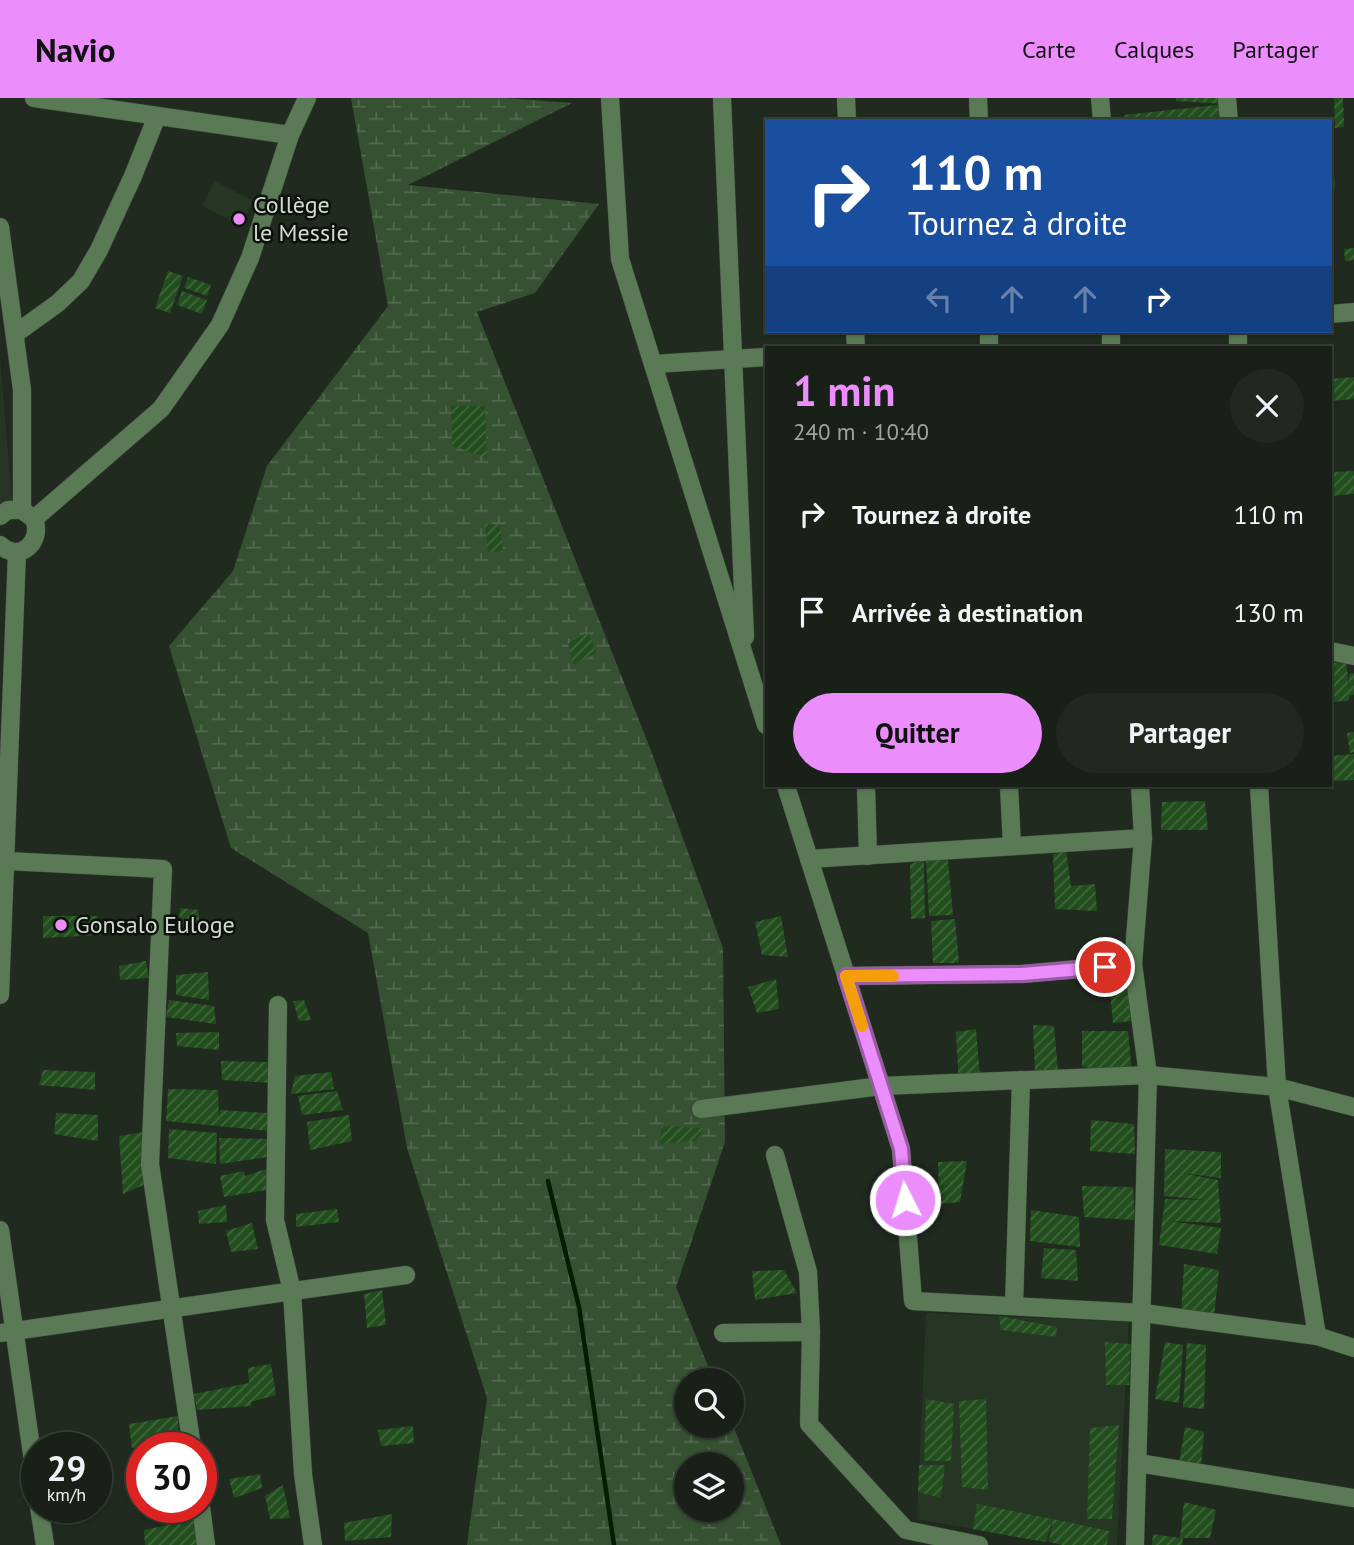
<!DOCTYPE html>
<html lang="fr">
<meta charset="utf-8">
<style>
body{margin:0;font-family:"PT Sans",sans-serif;background:#212820;color:#f1f3f6;height:100vh;display:flex;flex-direction:column;font-size:26px;white-space:nowrap}
*{box-sizing:border-box;margin:0}
p{font-size:23px;color:#9fa3a1}
.icon{flex:none;width:38px;height:38px;fill:none;stroke:currentColor;stroke-width:2;stroke-linecap:round;stroke-linejoin:round}
.map{position:relative;flex:1;overflow:hidden}
.details{position:absolute;left:765px;top:248px;width:567px;height:441px;display:flex;flex-direction:column;background:#182017;border-radius:0px;box-shadow:0 2px 5px #0004,0 0 0 2px #363e36}
.details>*{flex:none}
.hud{position:absolute;left:765px;top:21px;width:567px;height:214px;border-radius:0px;box-shadow:0 2px 5px #0004,0 0 0 2px #363e36;background:#1a4fa0;color:#fff;overflow:hidden}
.buttons{position:absolute;left:674px;top:1270px;display:grid;gap:14px}
.buttons a{display:grid;place-items:center;width:70px;height:70px;border-radius:50%;background:#182017;box-shadow:0 2px 5px #0004,0 0 0 2px #363e36;font-size:35px}
.speed{position:absolute;left:21px;top:1334px;display:flex;gap:14px;font-size:35px;font-weight:700;text-align:center}
.speed>*{display:grid;place-content:center;width:91px;height:91px;border-radius:50%;background:#182017;box-shadow:0 2px 5px #0004,0 0 0 2px #363e36;line-height:1}
.speed small{font-size:18px;font-weight:400}
.speed .limit{border:10px solid #d22;background:#fff;color:#111}
.pin{position:absolute;display:grid;place-items:center;width:60px;height:60px;color:#fff;margin:-30px;border:4px solid #fff;border-radius:50%;box-shadow:0 2px 7px #0007}
.me{position:absolute;width:77px;margin:-38px;rotate:355deg;stroke-linejoin:round;filter:drop-shadow(0 0 5px #0008)}
.turn{display:flex;align-items:center;gap:24px;height:147px;padding:0 28px;font-size:32px}
.turn .icon{width:91px;height:91px;stroke-width:2.5}
.turn b{display:block;font-size:49px;line-height:60px}
.lanes{display:flex;align-items:center;height:66px;padding:0 28px;background:#0003;justify-content:center;gap:35px;direction:ltr}
.lanes .off{opacity:.35}
.round{display:grid;place-items:center;flex:none;width:74px;height:74px;border-radius:37px;background:#212820}
.head{display:flex;align-items:center;justify-content:space-between;height:119px;padding:0 28px}
h1{font-size:42px;font-weight:700;line-height:52px;color:#eb8dfc}
.button{display:flex;gap:14px;margin-top:auto;padding:14px 28px}
.button a{flex:1;height:80px;border-radius:42px;background:#eb8dfc;color:#111;font-size:28px;font-weight:700;line-height:80px;text-align:center}
.button a+a{background:#212820;color:#f1f3f6}
ul{padding:0;list-style:none}
li{display:flex;align-items:center;gap:21px;height:98px;padding:0 28px}
li div{flex:1}
li b{display:block;font-size:26px}
li em{font-style:normal}
header{display:flex;align-items:center;gap:42px;box-sizing:border-box;height:98px;padding:0 35px;background:#eb8dfc;color:#111}
header strong{font-size:33px}
nav{display:flex;gap:38px;margin-inline-start:auto;font-size:24px}
.map>svg:first-child{display:block}
.built{fill:#273524}
.wetland{fill:url(#wetland-marsh);fill-rule:evenodd}
.lines{fill:none;stroke-linecap:round;stroke-linejoin:round}
.stream{stroke:#001f00;stroke-width:4.5}
.building{fill:url(#building-hatch)}
.minor-casing{stroke:#3c463b;stroke-width:19}
.minor{stroke:#597a55;stroke-width:18}
.route-casing{stroke:#995ca4;stroke-width:18}
.route{stroke:#eb8dfc;stroke-width:12}
.slow{stroke:#f59e0b;stroke-width:12}
.poi-dot{fill:#eb8dfc;stroke:#0d110c;stroke-width:2.5}
.labels{text-anchor:middle;stroke-width:5;stroke-linejoin:round;paint-order:stroke}
.poi-label{font-size:24px;fill:#d2d9d1;stroke:#0d110c;text-anchor:start}
</style>
<header>
<strong>Navio</strong>
<nav><a>Carte</a><a>Calques</a><a>Partager</a></nav>
</header>
<div class="map">
<svg width="1354" height="1447" viewBox="0 0 1354 1447">
<defs>
<pattern id="wetland-marsh" width="20" height="14" patternUnits="userSpaceOnUse" patternTransform="scale(1.75)"><rect width="20" height="14" fill="#365132"/><path d="M1 5h8M5 5V1M11 12h8M15 12V8" fill="none" stroke="#52694f"/></pattern>
<pattern id="building-hatch" width="6" height="6" patternUnits="userSpaceOnUse" patternTransform="scale(1.75)"><rect width="6" height="6" fill="#224e1d"/><path d="M-1 1l2-2M0 6l6-6M5 7l2-2" fill="none" stroke="#41673d"/></pattern>
</defs>
<rect width="100%" height="100%" fill="#202a1f"/>
<g class="built">
<polygon points="215,83 253,103 241,128 202,108"/>
<polygon points="0,260 12,403 0,406"/>
<polygon points="926,1215 1129,1224 1117,1447 1063,1447 917,1421"/>
</g>
<path class="wetland" d="M351 0H504L572 5 408 87 599 106 535 195 477 214 650 650 723 850 725 1044 676 1189 714 1283H686V1328H732V1325L781 1447H467L487 1300 407 1050 368 835 231 750 169 548 233 473 267 368 388 208ZM686 1367H732V1412H686Z"/>
<g class="lines">
<polyline class="stream" points="548,1083 579,1209 614,1447"/>
</g>
<g class="building">
<polygon points="1176,0 1225,0 1226,6 1176,3"/>
<polygon points="1334,0 1343,0 1344,29 1335,30"/>
<polygon points="1226,6 1227,23 1125,23 1124,17"/>
<polygon points="1330,54 1332,54 1335,89 1330,89"/>
<polygon points="1354,150 1354,162 1345,163 1344,151"/>
<polygon points="168,173 183,178 170,215 155,210"/>
<polygon points="188,179 211,187 207,198 184,190"/>
<polygon points="182,193 207,202 202,216 177,207"/>
<polygon points="1354,279 1354,301 1330,303 1330,281"/>
<polygon points="451,308 485,308 487,360 452,348"/>
<polygon points="1354,373 1354,396 1330,398 1330,374"/>
<polygon points="485,426 500,427 503,454 488,454"/>
<polygon points="589,534 596,555 573,567 568,545"/>
<polygon points="1346,564 1349,588 1349,576 1354,575 1354,597 1350,597 1348,603 1330,604 1330,565"/>
<polygon points="1354,634 1354,654 1350,655 1347,635"/>
<polygon points="1354,656 1354,682 1332,683 1331,658"/>
<polygon points="1205,703 1208,732 1161,732 1162,704"/>
<polygon points="1066,753 1071,788 1095,786 1097,813 1055,811 1053,756"/>
<polygon points="924,762 925,820 911,821 910,766"/>
<polygon points="926,762 948,762 953,817 929,818"/>
<polygon points="180,810 198,812 200,832 179,829"/>
<polygon points="43,818 97,818 101,837 43,840"/>
<polygon points="781,818 788,859 762,857 755,824"/>
<polygon points="955,821 959,865 933,865 931,823"/>
<polygon points="146,863 149,880 120,882 119,868"/>
<polygon points="208,874 209,902 176,897 176,877"/>
<polygon points="776,881 779,911 757,915 748,889"/>
<polygon points="1128,881 1131,923 1113,925 1109,883"/>
<polygon points="169,902 214,908 216,926 166,919"/>
<polygon points="304,902 311,922 299,923 293,903"/>
<polygon points="1033,927 1054,928 1058,973 1035,978"/>
<polygon points="976,931 981,990 959,991 956,934"/>
<polygon points="1082,933 1128,933 1132,974 1082,969"/>
<polygon points="219,934 219,952 177,948 176,935"/>
<polygon points="221,963 271,964 273,985 222,982"/>
<polygon points="43,972 95,974 95,992 39,987"/>
<polygon points="331,974 334,991 291,996 295,978"/>
<polygon points="168,991 218,992 219,1020 220,1012 267,1015 269,1033 166,1023"/>
<polygon points="337,993 343,1012 302,1017 298,998"/>
<polygon points="56,1015 98,1017 98,1043 54,1036"/>
<polygon points="349,1017 352,1043 310,1052 307,1024"/>
<polygon points="1091,1022 1134,1026 1135,1056 1090,1053"/>
<polygon points="661,1028 704,1030 696,1043 660,1046"/>
<polygon points="169,1031 217,1035 216,1066 168,1060"/>
<polygon points="143,1034 148,1085 123,1096 119,1038"/>
<polygon points="219,1040 270,1041 268,1059 220,1066"/>
<polygon points="1165,1051 1221,1054 1221,1080 1182,1075 1218,1082 1221,1125 1169,1123 1221,1130 1217,1156 1159,1147 1165,1101 1206,1102 1164,1098"/>
<polygon points="967,1063 960,1104 939,1106 938,1064"/>
<polygon points="269,1070 272,1091 224,1099 220,1078 244,1073 245,1078"/>
<polygon points="1082,1088 1133,1089 1135,1122 1084,1119"/>
<polygon points="226,1107 227,1124 199,1126 198,1113"/>
<polygon points="337,1111 339,1124 296,1129 296,1116"/>
<polygon points="1031,1112 1079,1119 1080,1149 1030,1143"/>
<polygon points="252,1125 258,1151 231,1154 226,1133"/>
<polygon points="1044,1150 1076,1152 1078,1183 1041,1180"/>
<polygon points="1184,1166 1219,1172 1214,1219 1181,1215"/>
<polygon points="784,1172 797,1195 755,1202 752,1173"/>
<polygon points="382,1192 386,1227 367,1230 364,1196"/>
<polygon points="999,1218 1057,1229 1056,1239 1001,1232"/>
<polygon points="1105,1244 1131,1246 1129,1287 1106,1287"/>
<polygon points="1165,1244 1183,1247 1179,1305 1155,1301"/>
<polygon points="1187,1245 1206,1247 1204,1311 1183,1309"/>
<polygon points="271,1266 276,1297 251,1304 251,1308 197,1312 194,1296 249,1285 248,1270"/>
<polygon points="926,1301 954,1306 951,1363 924,1363"/>
<polygon points="986,1301 988,1392 962,1389 959,1303"/>
<polygon points="178,1318 179,1349 132,1350 129,1326"/>
<polygon points="1119,1327 1112,1421 1087,1421 1090,1330"/>
<polygon points="413,1328 414,1345 381,1348 378,1332"/>
<polygon points="1185,1329 1204,1334 1201,1368 1179,1366"/>
<polygon points="919,1367 945,1367 941,1400 918,1394"/>
<polygon points="260,1376 262,1390 234,1400 229,1381"/>
<polygon points="283,1387 290,1420 270,1421 265,1398"/>
<polygon points="1184,1404 1216,1412 1210,1440 1183,1440 1182,1447 1152,1447 1153,1436 1180,1440"/>
<polygon points="977,1406 1053,1421 1109,1433 1107,1447 1063,1447 1049,1444 1053,1421 1045,1444 973,1431"/>
<polygon points="392,1416 391,1439 345,1443 344,1425"/>
<polygon points="196,1421 200,1447 145,1447 144,1432"/>
</g>
<g class="lines">
<g class="minor-casing">
<g id="minor">
<polyline points="34,0 290,37"/>
<polyline points="610,0 620,161 766,627"/>
<polyline points="722,0 745,539"/>
<polyline points="846,0 847,23"/>
<polyline points="978,0 979,23"/>
<polyline points="1100,0 1102,23"/>
<polyline points="1227,0 1229,23"/>
<polyline points="0,129 22,292 22,412"/>
<polyline points="1330,216 1354,214"/>
<polyline points="855,233 856,250"/>
<polyline points="989,233 989,250"/>
<polyline points="1111,233 1111,250"/>
<polyline points="1238,233 1238,250"/>
<polyline points="15,236 58,205 81,183 99,152 133,78 157,18"/>
<polyline points="653,266 766,259"/>
<path d="M0 418 8 412H22L34 421C43 444 20 465 0 447"/>
<polyline points="34,421 161,311 220,227 250,160 290,37 307,0"/>
<polyline points="1330,553 1354,558"/>
<polyline points="786,688 901,1051 913,1203 1143,1215 1317,1238 1354,1250"/>
<polyline points="866,688 868,758"/>
<polyline points="1009,688 1012,748"/>
<polyline points="1259,688 1277,989 1317,1238"/>
<polyline points="809,761 1143,740"/>
<polyline points="7,763 163,771 150,1066 192,1349"/>
<polyline points="846,878 1022,876 1133,866"/>
<polyline points="0,897 17,454"/>
<polyline points="278,907 275,1122 292,1193 303,1376 313,1447"/>
<polyline points="701,1011 881,988 1148,977 1277,989 1354,1009"/>
<polyline points="775,1057 808,1174 811,1234 809,1326 906,1432 979,1447"/>
<polyline points="0,1132 37,1391"/>
<polyline points="1014,1208 1021,982"/>
<polyline points="0,1235 406,1177"/>
<polyline points="723,1235 811,1234"/>
<polyline points="1138,1365 1354,1400"/>
<polyline points="39,1409 45,1447"/>
<polyline points="201,1409 206,1447"/>
<polyline points="1135,1447 1148,977 1133,866 1143,740 1140,688"/>
</g>
</g>
<use href="#minor" class="minor"/>
</g>
<g class="lines">
<g class="route-casing">
<polyline id="route" points="905,1102 901,1051 846,878 1022,876 1105,869"/>
</g>
<use href="#route" class="route"/>
<polyline class="slow" points="862,928 846,878 893,878"/>
</g>
<g class="poi-dot">
<circle cx="239" cy="121" r="7"/>
<circle cx="61" cy="827" r="7"/>
</g>
<g class="labels">
<g class="poi-label">
<text x="253" y="115">Collège<tspan x="253" dy="28">le Messie</tspan></text>
<text x="75" y="835">Gonsalo Euloge</text>
</g>
</g>
</svg>
<div class="buttons">
<a><svg class="icon" aria-label="search" viewBox="0 0 24 24"><circle cx="10" cy="10" r="6"/><path d="M15 15l6 6"/></svg></a>
<a><svg class="icon" aria-label="layers" viewBox="0 0 24 24"><path d="M12 4l9 5-9 5-9-5zM3 14l9 5 9-5"/></svg></a>
</div>
<div class="speed"><div>29<small>km/h</small></div><div class="limit">30</div></div>
<div class="pin" style="left:1105px;top:869px;background:#d93025"><svg class="icon" aria-label="arrive" viewBox="0 0 24 24"><path d="M6 21V4h12l-3 4 3 4H6"/></svg></div>
<svg class="me" style="left:905px;top:1102px" viewBox="-20 -20 40 40"><circle r="17" fill="#eb8dfc" stroke="#fff" stroke-width="3"/><path d="M0-11L8 9 0 5-8 9z" fill="#fff"/></svg>
<div class="hud">
<div class="turn"><svg class="icon" aria-label="right" viewBox="0 0 24 24"><path d="M7 20v-9h11M14 6l5 5-5 5"/></svg><div><b>110 m</b>Tournez à droite</div></div>
<div class="lanes"><svg class="icon off" aria-label="left" viewBox="0 0 24 24"><path d="M17 20v-9H6M10 6l-5 5 5 5"/></svg><svg class="icon off" aria-label="ahead" viewBox="0 0 24 24"><path d="M12 20V5M6 11l6-6 6 6"/></svg><svg class="icon off" aria-label="ahead" viewBox="0 0 24 24"><path d="M12 20V5M6 11l6-6 6 6"/></svg><svg class="icon" aria-label="right" viewBox="0 0 24 24"><path d="M7 20v-9h11M14 6l5 5-5 5"/></svg></div>
</div>
<section class="details">
<div class="head"><div><h1>1 min</h1><p>240 m · 10:40</p></div><a class="round"><svg class="icon" aria-label="close" viewBox="0 0 24 24"><path d="M6 6l12 12M18 6L6 18"/></svg></a></div>
<ul>
<li><svg class="icon" aria-label="right" viewBox="0 0 24 24"><path d="M7 20v-9h11M14 6l5 5-5 5"/></svg><div><b>Tournez à droite</b></div><em>110 m</em></li>
<li><svg class="icon" aria-label="arrive" viewBox="0 0 24 24"><path d="M6 21V4h12l-3 4 3 4H6"/></svg><div><b>Arrivée à destination</b></div><em>130 m</em></li>
</ul>
<div class="button"><a>Quitter</a><a>Partager</a></div>
</section>
</div>
